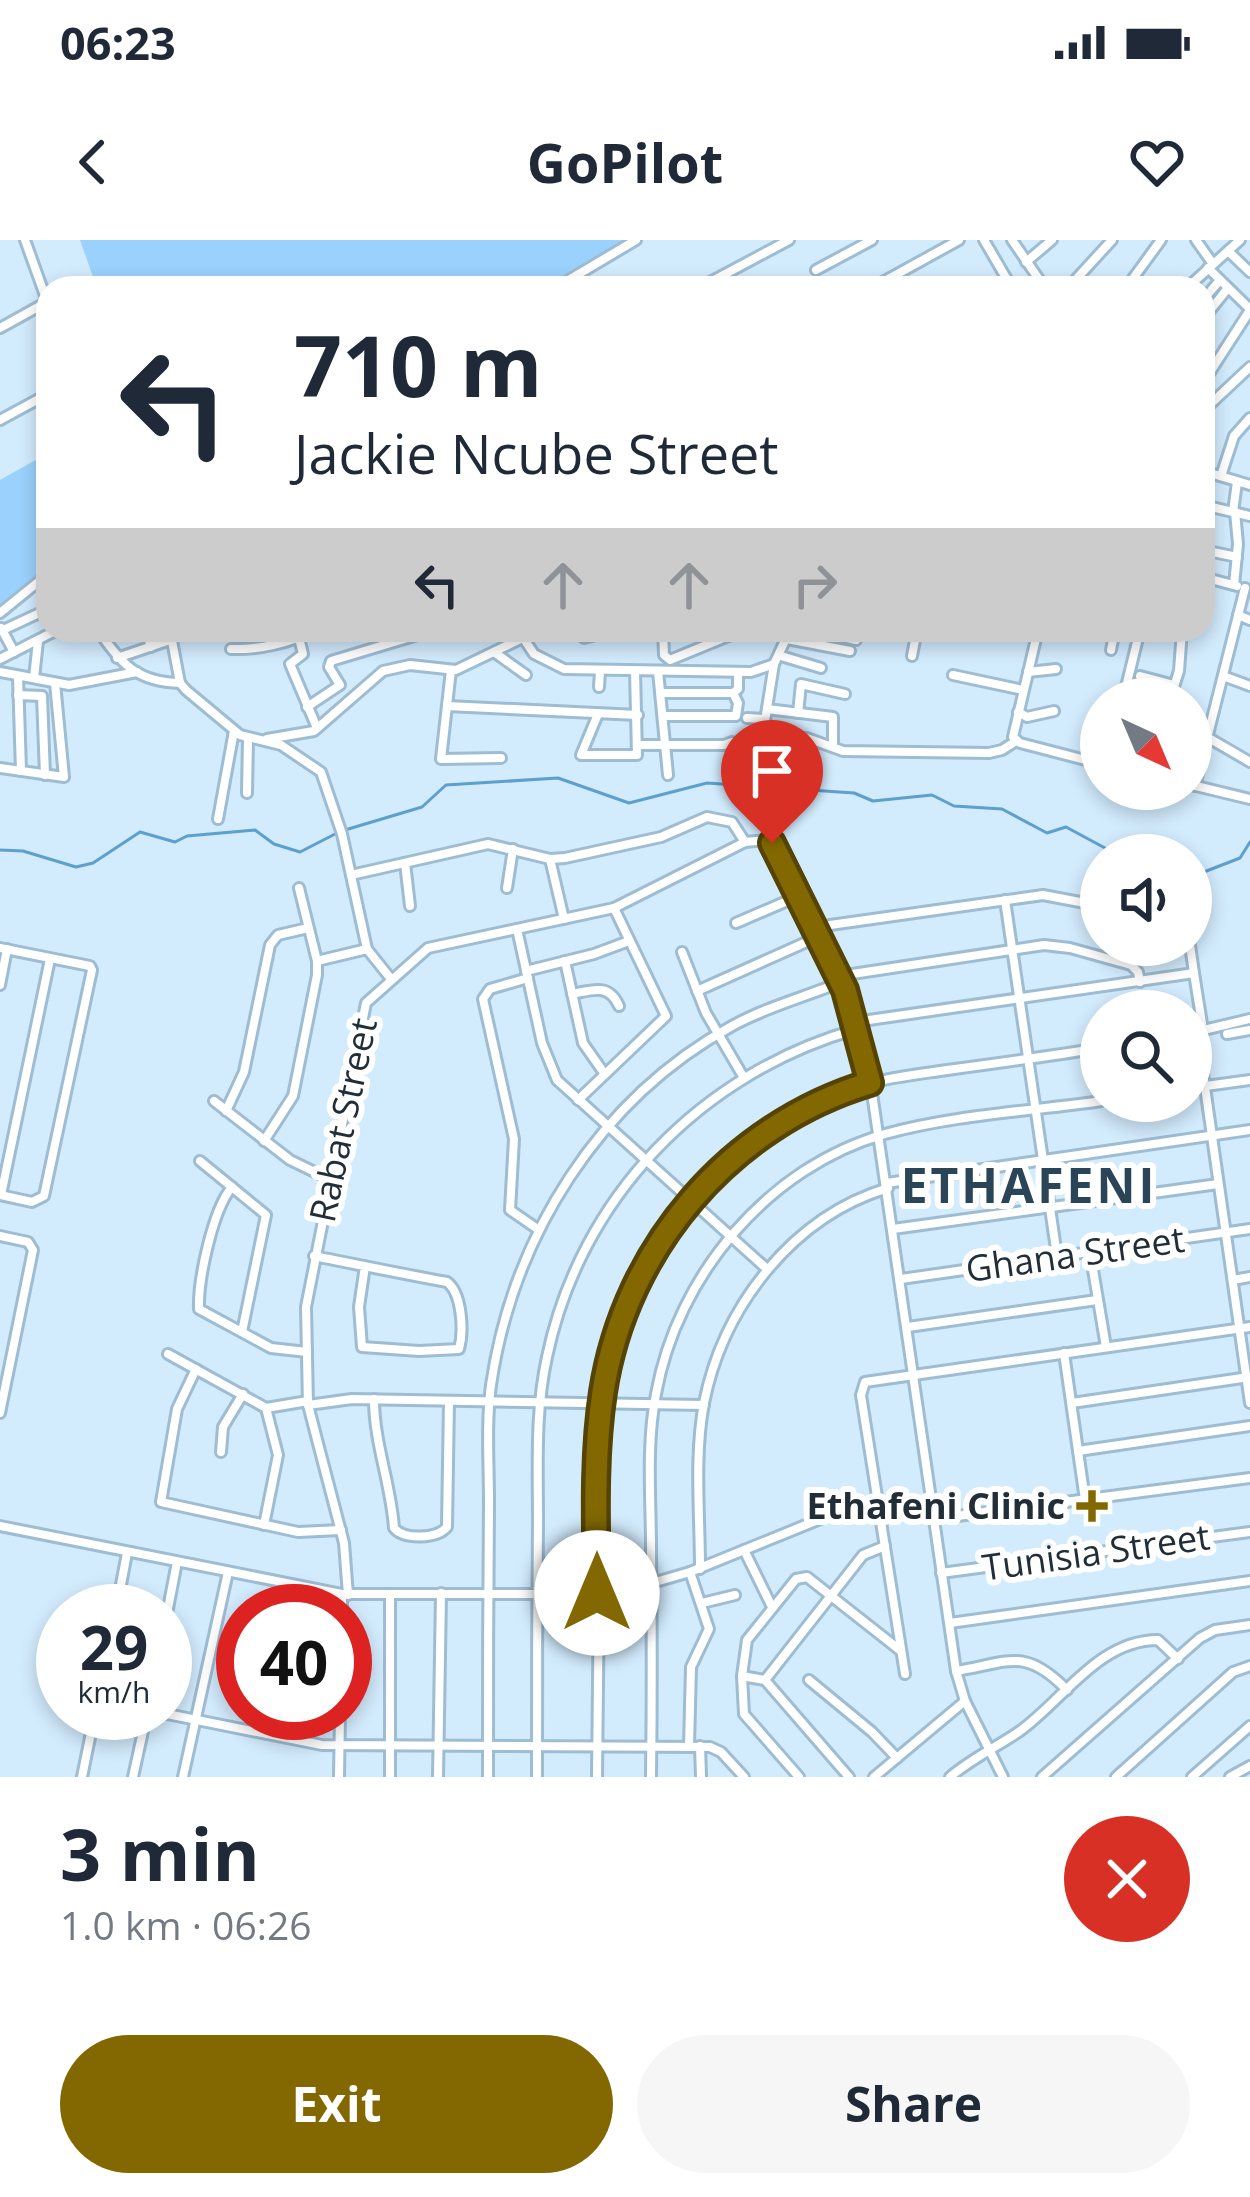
<!DOCTYPE html>
<meta charset="utf-8">
<style>
body{margin:0;font-family:"Open Sans",sans-serif;background:#f6f6f7;color:#1f2937;height:100vh;display:flex;flex-direction:column;font-size:45px;white-space:nowrap}
*{box-sizing:border-box;margin:0}
p{font-size:39px;color:#747a83}
.icon{flex:none;width:66px;height:66px;fill:none;stroke:currentColor;stroke-width:2;stroke-linecap:round;stroke-linejoin:round}
.map{position:relative;height:1537px;overflow:hidden}
.details{display:flex;flex-direction:column;background:#fff;flex:1}
.details>*{flex:none}
.top-card{position:absolute;left:36px;top:36px;width:1179px;height:366px;border-radius:36px;box-shadow:0 6px 18px #0003;background:#fff;color:#1f2937;overflow:hidden}
.needle{width:78px;rotate:136deg}
.tools{position:absolute;left:1080px;top:438px;display:grid;gap:24px}
.tools a{display:grid;place-items:center;width:132px;height:132px;border-radius:50%;background:#fff;box-shadow:0 6px 18px #0003;font-size:60px}
.speed{position:absolute;left:36px;top:1344px;display:flex;gap:24px;font-size:60px;font-weight:700;text-align:center}
.speed>*{display:grid;place-content:center;width:156px;height:156px;border-radius:50%;background:#fff;box-shadow:0 6px 18px #0003;line-height:1}
.speed small{font-size:30px;font-weight:400}
.speed .limit{border:18px solid #d22;background:#fff;color:#111}
.pin{position:absolute;display:grid;place-items:center;width:102px;height:102px;color:#fff;margin:-123px -51px;border-radius:50% 50% 50% 0;rotate:-45deg;box-shadow:0 0 12px #0007}
.pin .icon{rotate:45deg}
.me{position:absolute;width:132px;margin:-66px;rotate:0deg;stroke-linejoin:round;filter:drop-shadow(0 0 9px #0008)}
.turn{display:flex;align-items:center;gap:42px;height:252px;padding:0 60px;font-size:54px}
.turn .icon{width:156px;height:156px;stroke-width:2.5}
.turn b{display:block;font-size:84px;line-height:102px}
.lanes{display:flex;align-items:center;height:114px;padding:0 60px;background:#0003;justify-content:center;gap:60px;direction:ltr}
.lanes .off{opacity:.35}
.round{display:grid;place-items:center;flex:none;width:126px;height:126px;border-radius:63px;background:#f6f6f7}
.head{display:flex;align-items:center;justify-content:space-between;height:204px;padding:0 60px}
h1{font-size:72px;font-weight:700;line-height:90px}
.primary-button{display:flex;gap:24px;margin-top:auto;padding:24px 60px}
.primary-button a{flex:1;height:138px;border-radius:72px;background:#836801;color:#fff;font-size:48px;font-weight:700;line-height:138px;text-align:center}
.primary-button a+a{background:#f6f6f7;color:#1f2937}
.status{display:flex;justify-content:space-between;align-items:center;height:84px;padding:0 60px;background:#fff;direction:ltr}
.status svg{height:33px;fill:currentColor}
header{display:flex;justify-content:space-between;align-items:center;height:156px;padding:0 60px;background:#fff;font-size:54px;font-weight:700}
.map>svg:first-child{display:block}
.green{fill:#9ad2fd}
.lines{fill:none;stroke-linecap:round;stroke-linejoin:round}
.stream{stroke:#5d9fcd;stroke-width:3}
.minor-casing{stroke:#9ebcd2;stroke-width:14}
.minor{stroke:#fff;stroke-width:8}
.route-casing{stroke:#554401;stroke-width:30}
.route{stroke:#836801;stroke-width:21}
.poi-dot{fill:#836801;stroke:#fff;stroke-width:4.5}
.labels{text-anchor:middle;stroke-width:12;stroke-linejoin:round;paint-order:stroke}
.street-label{font-size:36px;fill:#222e37;stroke:#fff}
.poi-label{font-size:36px;font-weight:bold;fill:#222e37;stroke:#fff;text-anchor:end}
.district-label{font-size:48px;font-weight:bold;letter-spacing:3px;fill:#2b4558;stroke:#fff}
</style>
<div class="status"><b>06:23</b><svg viewBox="0 0 49 12"><path d="M0 12V9h3v3zM5 12V6h3v6zM10 12V3h3v9zM15 12V0h3v12zM26 1h20v11H26zM47 4h2v5h-2z"/></svg></div>
<header><svg class="icon" aria-label="back" viewBox="0 0 24 24"><path d="M15 5l-7 7 7 7"/></svg>GoPilot<svg class="icon" aria-label="heart" viewBox="0 0 24 24"><path d="M12 20l-8-8c-3-5 5-10 8-4 3-6 11-1 8 4z"/></svg></header>
<div class="map">
<svg width="1250" height="1537" viewBox="0 0 1250 1537">
<rect width="100%" height="100%" fill="#d2ebfd"/>
<g class="green">
<polygon points="80,0 632,0 553,48 97,48"/>
<polygon points="48,213 48,337 0,376 0,240"/>
</g>
<g class="lines">
<g class="stream">
<polyline points="345,590 422,567 446,545 558,538 629,563 707,543 854,553 873,561 932,555 954,566 1002,569 1047,593 1066,587 1118,615"/>
<polyline points="0,610 23,611 76,627 93,623 140,592 175,602 187,596 255,590 274,604 300,612 339,592"/>
<polyline points="1191,637 1240,618 1250,602"/>
</g>
<g class="minor-casing">
<g id="minor">
<polyline points="25,0 48,64"/>
<polyline points="984,0 1012,48"/>
<polyline points="1012,0 1045,48"/>
<polyline points="1196,0 1213,24"/>
<polyline points="1228,11 1250,32"/>
<polyline points="1026,22 1052,0"/>
<polyline points="1208,28 1250,69"/>
<polyline points="816,30 872,0"/>
<polyline points="545,48 564,44"/>
<polyline points="568,48 567,41 636,0"/>
<polyline points="642,48 655,46"/>
<polyline points="699,48 789,0"/>
<polyline points="872,48 959,0"/>
<polyline points="1068,48 1112,0"/>
<polyline points="1126,48 1161,0"/>
<polyline points="1187,48 1240,0"/>
<polyline points="1203,60 1220,40"/>
<polyline points="1203,79 1228,48"/>
<polyline points="0,88 47,62"/>
<polyline points="1203,143 1250,70"/>
<polyline points="1203,171 1250,127"/>
<polyline points="0,180 48,154"/>
<polyline points="1203,231 1250,245"/>
<polyline points="1221,236 1234,196 1250,178"/>
<polyline points="1203,265 1250,276"/>
<polyline points="1233,272 1237,242"/>
<polyline points="1203,310 1237,317"/>
<polyline points="1203,337 1237,346"/>
<polyline points="1234,345 1238,304 1235,272"/>
<polyline points="0,373 48,334"/>
<polyline points="1238,375 1250,380"/>
<polyline points="1,388 14,412"/>
<polyline points="3,390 48,369"/>
<path d="M98 390C121 424 137 442 180 443"/>
<polyline points="146,390 151,407"/>
<polyline points="170,390 180,443 186,450 240,495 281,505 321,532 342,594 367,709 391,739"/>
<polyline points="518,390 534,414 564,429 751,432 774,424"/>
<polyline points="663,390 664,415 670,420 743,390"/>
<polyline points="812,390 856,400"/>
<polyline points="1038,390 1013,497 1020,503 1101,524"/>
<polyline points="299,398 303,414 290,424 317,488"/>
<polyline points="584,398 616,390"/>
<polyline points="787,399 850,411"/>
<path d="M231 409C259 410 290 403 315 390"/>
<polyline points="1111,410 1115,390"/>
<polyline points="494,412 526,435"/>
<polyline points="781,416 821,428"/>
<polyline points="912,416 917,390"/>
<polyline points="117,418 173,399"/>
<polyline points="0,419 57,390"/>
<polyline points="451,430 441,519 501,518"/>
<polyline points="658,431 668,535"/>
<polyline points="0,432 69,445 137,432"/>
<polyline points="1028,432 1056,429"/>
<polyline points="953,435 1023,450"/>
<polyline points="18,436 21,531"/>
<polyline points="1140,436 1174,445"/>
<polyline points="1223,436 1250,446"/>
<polyline points="34,438 38,401"/>
<polyline points="599,447 600,431"/>
<polyline points="663,453 733,453"/>
<polyline points="18,455 42,456 45,535"/>
<polyline points="1123,459 1140,390"/>
<polyline points="1170,459 1179,431 1182,390"/>
<polyline points="447,466 638,475"/>
<polyline points="307,467 340,445 329,427 331,421 434,390"/>
<polyline points="767,469 833,477 833,506"/>
<polyline points="1018,472 1027,477 1054,471"/>
<polyline points="798,473 801,444 845,454"/>
<polyline points="598,474 581,515 637,515 635,431"/>
<polyline points="665,476 736,476 738,463 733,453 738,449 738,432"/>
<polyline points="747,478 765,479"/>
<polyline points="763,496 807,498 843,511 989,513 1002,510 1016,501"/>
<polyline points="1207,497 1250,522"/>
<polyline points="267,499 314,491 383,431 410,425 456,430 539,390"/>
<polyline points="639,505 724,505 732,502"/>
<polyline points="761,506 774,424 790,390"/>
<polyline points="0,528 64,537 55,443"/>
<polyline points="1192,545 1250,559"/>
<polyline points="1195,546 1245,348"/>
<polyline points="247,553 248,498"/>
<polyline points="218,579 234,491"/>
<polyline points="550,619 564,679"/>
<polyline points="405,623 410,666"/>
<polyline points="351,635 488,604 550,619 565,618 661,597 707,577 732,582 745,602"/>
<polyline points="507,648 513,609"/>
<polyline points="1005,660 1057,1016"/>
<polyline points="736,683 801,655"/>
<polyline points="816,687 1043,655 1101,666"/>
<polyline points="517,689 542,803 557,840 767,1029"/>
<polyline points="1190,705 1194,733"/>
<polyline points="0,708 90,726 92,730 44,956 32,962 0,955"/>
<polyline points="682,712 706,773 744,838"/>
<polyline points="317,721 367,709"/>
<polyline points="565,721 583,803 604,833"/>
<polyline points="526,731 594,714 629,701"/>
<polyline points="839,736 1044,705 1070,708 1131,725 1138,732 1140,742"/>
<polyline points="528,738 490,749 483,759 514,899 510,970 539,990"/>
<polyline points="0,745 7,709"/>
<polyline points="697,751 820,696"/>
<path d="M572 754C593 750 609 743 619 766"/>
<polyline points="855,782 1194,733 1203,790"/>
<polyline points="1197,791 1250,1163"/>
<polyline points="1191,793 1250,779"/>
<polyline points="1227,794 1250,790"/>
<polyline points="1191,848 1250,840"/>
<polyline points="578,860 666,776 614,668"/>
<polyline points="214,861 290,920 329,939"/>
<polyline points="226,871 244,832 270,705 278,695 308,688"/>
<polyline points="264,901 293,856 317,735 317,721 299,648"/>
<polyline points="200,921 266,975 242,1092"/>
<polyline points="887,943 1250,890"/>
<path d="M232 947C213 969 198 1039 199 1069L271 1108 307 1112"/>
<polyline points="1,955 50,719"/>
<polyline points="893,989 1218,944"/>
<polyline points="0,996 28,1002 33,1010 0,1173"/>
<polyline points="1090,1012 1106,1107"/>
<path d="M314 1016C359 1025 403 1034 447 1042 462 1053 464 1091 459 1109L419 1111 362 1107 359 1067 365 1026"/>
<polyline points="901,1039 1250,989"/>
<polyline points="1233,1040 1250,1037"/>
<polyline points="908,1087 1097,1060"/>
<polyline points="1064,1113 1085,1260"/>
<polyline points="168,1114 266,1168 278,1215 264,1285"/>
<polyline points="196,1129 177,1169 161,1262 298,1292 341,1290"/>
<path d="M374 1159C374 1203 391 1244 394 1288 404 1300 437 1299 447 1287L449 1161"/>
<polyline points="1072,1163 1249,1137"/>
<polyline points="308,1165 352,1159 704,1165"/>
<polyline points="266,1168 308,1161"/>
<polyline points="1078,1211 1250,1186"/>
<polyline points="221,1212 223,1187 243,1154"/>
<polyline points="0,1286 342,1354 586,1354 652,1343 690,1332 850,1267 877,1267 934,1279 1250,1238"/>
<polyline points="744,1310 772,1367"/>
<path d="M700 1329C700 1275 694 1216 704 1163 723 1067 792 977 888 948"/>
<polyline points="941,1333 1250,1292"/>
<polyline points="390,1354 390,1537"/>
<polyline points="348,1355 344,1303 308,1165 306,1067 366,763 428,708 614,668 745,602 766,600 779,610 845,750 872,853 956,1431 965,1461 1003,1537"/>
<polyline points="702,1363 735,1355"/>
<polyline points="116,1371 127,1313"/>
<polyline points="342,1371 342,1354"/>
<polyline points="950,1383 1250,1341"/>
<polyline points="165,1384 177,1322"/>
<path d="M956 1431C1010 1422 1025 1407 1067 1450"/>
<polyline points="905,1434 861,1155 865,1142 1250,1087"/>
<polyline points="742,1436 765,1440"/>
<polyline points="809,1440 872,1492 897,1518"/>
<polyline points="162,1473 322,1505 710,1507 721,1512 744,1537"/>
<polyline points="689,1506 691,1427 709,1389 690,1332"/>
<polyline points="700,1506 701,1537"/>
<polyline points="82,1537 95,1473"/>
<polyline points="133,1537 147,1473"/>
<polyline points="183,1537 228,1332"/>
<polyline points="339,1537 340,1473"/>
<polyline points="438,1537 441,1353"/>
<path d="M488 1537C488 1446 488 1354 489 1263 489 1224 486 1183 491 1145 513 996 599 859 732 786 766 767 805 757 841 742"/>
<path d="M537 1537C537 1452 537 1366 538 1281 538 1227 535 1171 547 1117 580 958 701 833 857 789"/>
<path d="M597 1537 601 1164C622 1017 722 888 866 844 892 837 920 834 947 830 999 823 1050 816 1101 808"/>
<path d="M651 1537C652 1461 652 1385 651 1309 651 1258 646 1205 656 1154 677 1036 768 927 885 894 953 875 1032 871 1102 861"/>
<polyline points="799,1537 744,1474 742,1436 747,1400 796,1339 807,1337 901,1411"/>
<polyline points="849,1537 765,1440 863,1315 885,1306"/>
<polyline points="874,1537 965,1461"/>
<path d="M950 1537C972 1518 997 1507 1020 1491 1064 1459 1099 1400 1158 1400L1178 1419"/>
<polyline points="1042,1537 1200,1398 1215,1390 1250,1385"/>
<polyline points="1116,1537 1233,1432 1250,1426"/>
<polyline points="1192,1537 1250,1486"/>
<polyline points="1230,1537 1250,1526"/>
</g>
</g>
<use href="#minor" class="minor"/>
</g>
<g class="lines">
<g class="route-casing">
<path id="route" d="M597 1353C596 1287 593 1217 603 1152 625 1008 730 885 870 843L845 750 772 603"/>
</g>
<use href="#route" class="route"/>
</g>
<path class="poi-dot" d="M1086 1248h12v12h12v12h-12v12h-12v-12h-12v-12h12z"/>
<g class="labels">
<g class="street-label">
<text transform="translate(343 880) rotate(-78)" y="13">Rabat Street</text>
<text transform="translate(1075 1014) rotate(-8)" y="13">Ghana Street</text>
<text transform="translate(1096 1312) rotate(-8)" y="13">Tunisia Street</text>
</g>
<g class="poi-label">
<text x="1065" y="1279">Ethafeni Clinic</text>
</g>
<g class="district-label">
<text x="1029" y="963">ETHAFENI</text>
</g>
</g>
</svg>
<div class="tools">
<a><svg class="needle" viewBox="-14 -14 28 28"><path d="M0-13l5 13h-10z" fill="#e53935"/><path d="M0 13l5-13h-10z" fill="#747a83"/></svg></a>
<a><svg class="icon" aria-label="sound" viewBox="0 0 24 24"><path d="M4 9h4l5-4v14l-5-4H4zM17 9q2 3 0 6"/></svg></a>
<a><svg class="icon" aria-label="search" viewBox="0 0 24 24"><circle cx="10" cy="10" r="6"/><path d="M15 15l6 6"/></svg></a>
</div>
<div class="speed"><div>29<small>km/h</small></div><div class="limit">40</div></div>
<div class="pin" style="left:772px;top:603px;background:#d93025"><svg class="icon" aria-label="arrive" viewBox="0 0 24 24"><path d="M6 21V4h12l-3 4 3 4H6"/></svg></div>
<svg class="me" style="left:597px;top:1353px" viewBox="-20 -20 40 40"><circle r="19" fill="#fff"/><path d="M0-13L10 11 0 6-10 11z" fill="#836801"/></svg>
<div class="top-card">
<div class="turn"><svg class="icon" aria-label="left" viewBox="0 0 24 24"><path d="M17 20v-9H6M10 6l-5 5 5 5"/></svg><div><b>710 m</b>Jackie Ncube Street</div></div>
<div class="lanes"><svg class="icon" aria-label="left" viewBox="0 0 24 24"><path d="M17 20v-9H6M10 6l-5 5 5 5"/></svg><svg class="icon off" aria-label="ahead" viewBox="0 0 24 24"><path d="M12 20V5M6 11l6-6 6 6"/></svg><svg class="icon off" aria-label="ahead" viewBox="0 0 24 24"><path d="M12 20V5M6 11l6-6 6 6"/></svg><svg class="icon off" aria-label="right" viewBox="0 0 24 24"><path d="M7 20v-9h11M14 6l5 5-5 5"/></svg></div>
</div>
</div>
<section class="details">
<div class="head"><div><h1>3 min</h1><p>1.0 km · 06:26</p></div><a class="round" style="background:#d93025;color:#fff"><svg class="icon" aria-label="close" viewBox="0 0 24 24"><path d="M6 6l12 12M18 6L6 18"/></svg></a></div>
<div class="primary-button"><a>Exit</a><a>Share</a></div>
</section>
